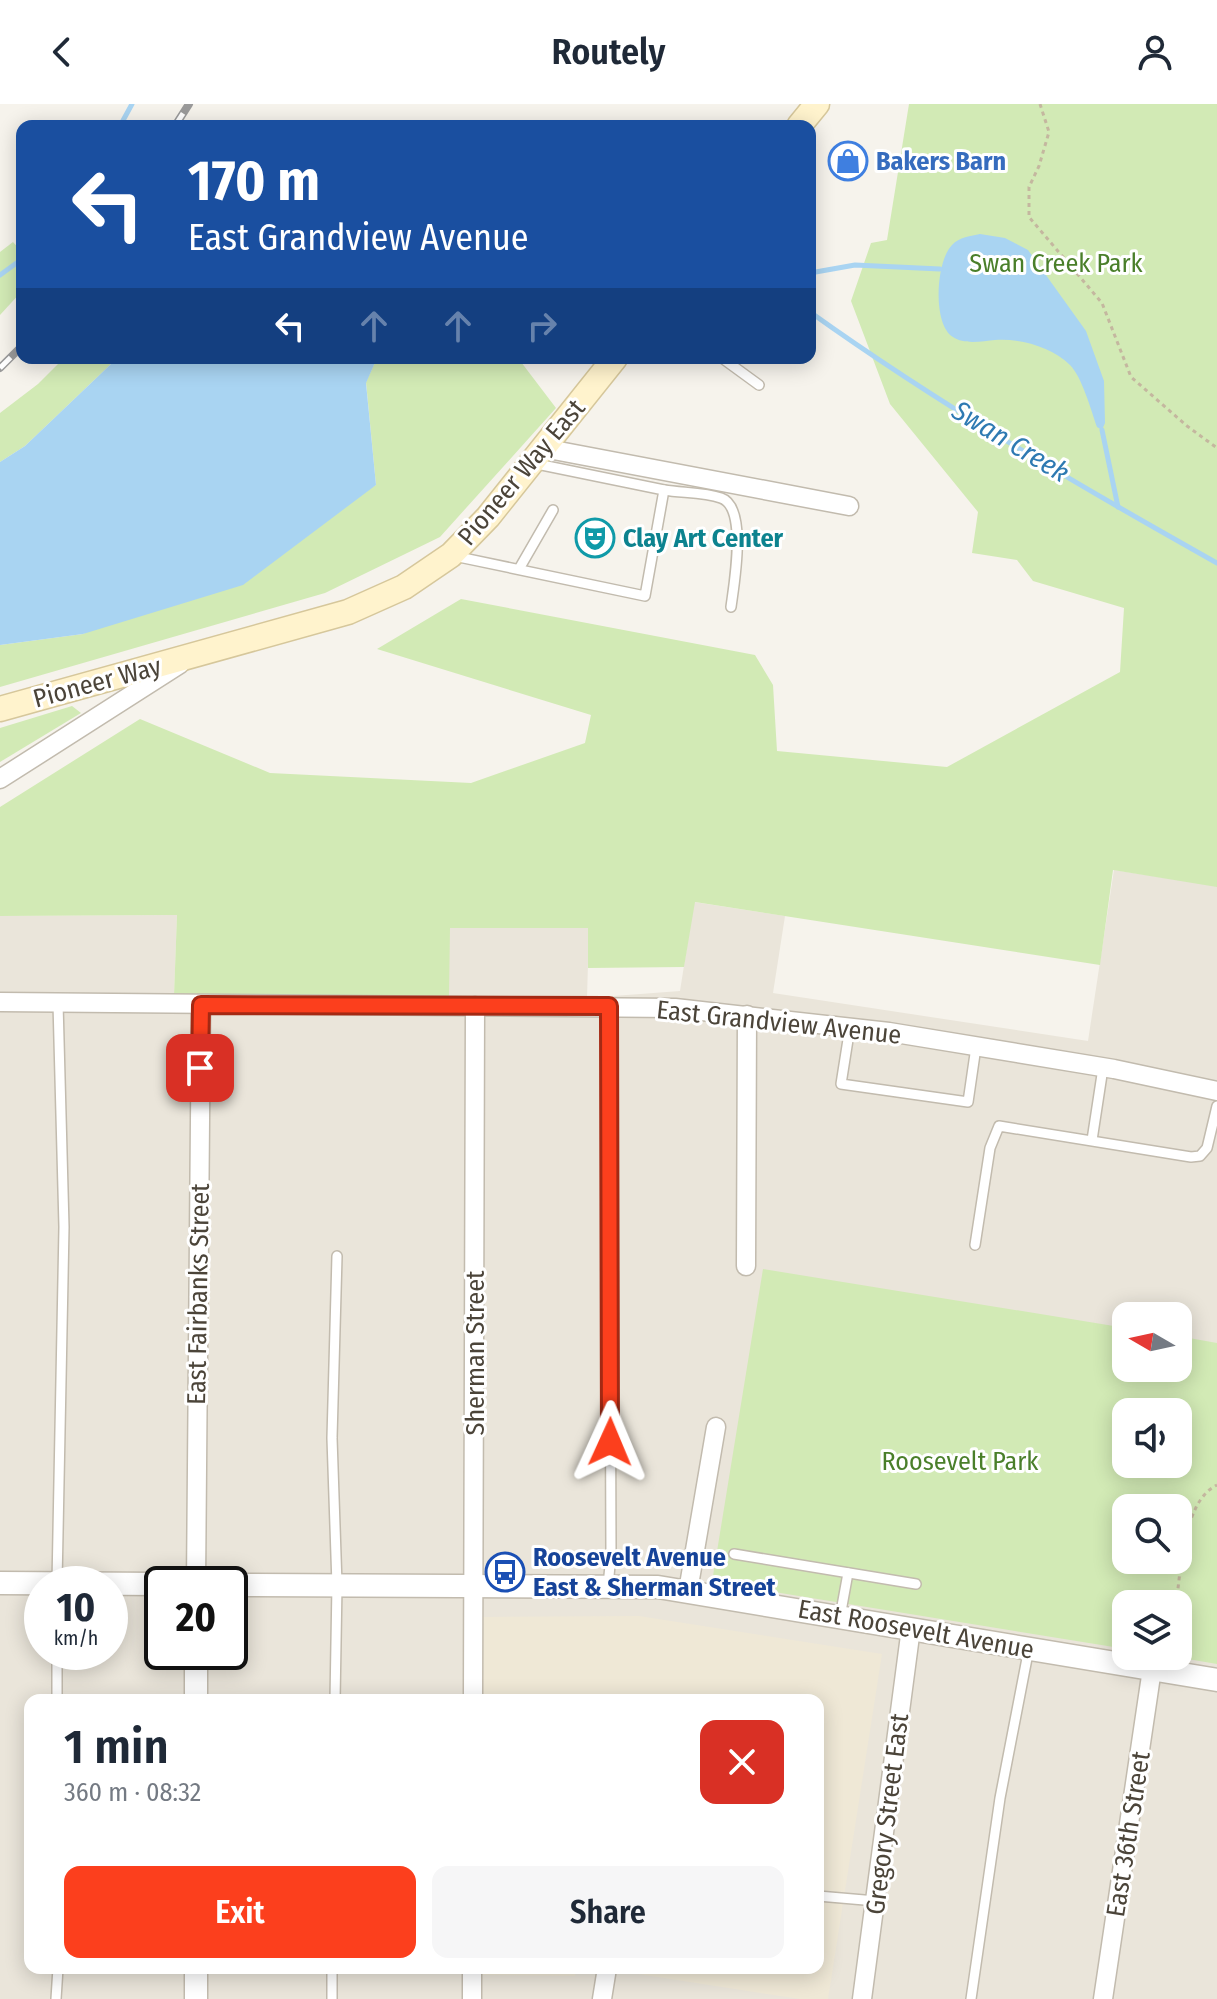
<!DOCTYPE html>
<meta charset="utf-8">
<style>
body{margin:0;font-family:"Fira Sans Condensed",sans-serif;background:#f6f6f7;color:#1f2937;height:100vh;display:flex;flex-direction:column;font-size:30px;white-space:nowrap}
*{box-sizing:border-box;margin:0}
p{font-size:26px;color:#747a83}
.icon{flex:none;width:44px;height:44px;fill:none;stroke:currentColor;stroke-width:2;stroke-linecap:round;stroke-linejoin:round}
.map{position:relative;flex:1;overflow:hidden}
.side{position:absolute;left:24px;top:1590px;width:800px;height:280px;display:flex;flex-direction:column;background:#fff;border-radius:16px;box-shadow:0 4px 20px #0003}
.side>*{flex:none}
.hud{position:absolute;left:16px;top:16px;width:800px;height:244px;border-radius:16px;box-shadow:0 4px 20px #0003;background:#1a4fa0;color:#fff;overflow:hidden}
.needle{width:52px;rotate:279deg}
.fabs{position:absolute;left:1112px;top:1198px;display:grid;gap:16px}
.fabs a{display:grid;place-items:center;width:80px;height:80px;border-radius:16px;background:#fff;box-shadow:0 4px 20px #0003;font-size:40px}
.speed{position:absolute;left:24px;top:1462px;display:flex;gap:16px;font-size:40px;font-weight:700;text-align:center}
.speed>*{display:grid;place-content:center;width:104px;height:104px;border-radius:50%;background:#fff;box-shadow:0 4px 20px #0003;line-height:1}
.speed small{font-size:20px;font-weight:400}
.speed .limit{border:4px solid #111;border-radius:12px;background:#fff;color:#111}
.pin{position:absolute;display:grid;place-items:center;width:68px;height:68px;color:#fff;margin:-34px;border-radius:16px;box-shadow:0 4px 12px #0006}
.me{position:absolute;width:88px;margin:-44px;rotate:1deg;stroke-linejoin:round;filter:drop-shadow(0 0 6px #0008)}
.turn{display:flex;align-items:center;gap:28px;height:168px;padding:0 40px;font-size:36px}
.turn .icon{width:104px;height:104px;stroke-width:2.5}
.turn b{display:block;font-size:56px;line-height:68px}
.lanes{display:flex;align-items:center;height:76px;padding:0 40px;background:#0003;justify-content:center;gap:40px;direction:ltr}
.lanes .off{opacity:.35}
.round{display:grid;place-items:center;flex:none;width:84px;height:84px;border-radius:16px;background:#f6f6f7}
.summary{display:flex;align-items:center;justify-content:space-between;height:136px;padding:0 40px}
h1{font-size:48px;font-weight:600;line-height:60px}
.action{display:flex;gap:16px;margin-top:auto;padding:16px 40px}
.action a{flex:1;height:92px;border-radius:16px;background:#fc3f1d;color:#fff;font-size:32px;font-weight:600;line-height:92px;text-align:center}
.action a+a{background:#f6f6f7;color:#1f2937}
header{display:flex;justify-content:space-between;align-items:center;height:104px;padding:0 40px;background:#fff;font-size:36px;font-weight:600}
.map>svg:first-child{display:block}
.residential{fill:#eae5da;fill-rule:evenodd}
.education{fill:#efe8d6}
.green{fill:#d2eab5;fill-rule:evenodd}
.water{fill:#a9d4f2}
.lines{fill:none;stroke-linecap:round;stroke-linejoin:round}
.stream{stroke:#a9d4f2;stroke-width:5}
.service-casing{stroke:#c2bbae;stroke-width:12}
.minor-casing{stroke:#c2bbae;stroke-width:21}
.tertiary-casing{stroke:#c2bbae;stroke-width:25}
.secondary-casing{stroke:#d6c79b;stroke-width:27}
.path{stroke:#c4b79f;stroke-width:3;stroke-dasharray:4 4;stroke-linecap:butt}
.service{stroke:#fff;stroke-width:9}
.minor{stroke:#fff;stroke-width:18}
.tertiary{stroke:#fff;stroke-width:22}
.secondary{stroke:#fff3cd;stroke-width:24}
.rail-casing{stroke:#9a9a9a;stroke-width:8}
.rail{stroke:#fff;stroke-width:5;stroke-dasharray:15;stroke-linecap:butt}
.route-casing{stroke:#a42913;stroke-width:20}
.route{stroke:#fc3f1d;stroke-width:14}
.labels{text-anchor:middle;stroke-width:6;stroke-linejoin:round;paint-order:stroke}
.shop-label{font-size:26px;font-weight:bold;fill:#366cbe;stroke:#fff;text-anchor:start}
.park-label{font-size:26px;fill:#4a7f2a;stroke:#fff}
.street-label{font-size:26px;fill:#4b4439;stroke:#fff}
.culture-label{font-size:26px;font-weight:bold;fill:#0d838f;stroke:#fff;text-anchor:start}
.transit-label{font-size:26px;font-weight:bold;fill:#164399;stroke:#fff;text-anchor:start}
.water-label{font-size:28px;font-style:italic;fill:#2e7ab2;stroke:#fff}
</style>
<header><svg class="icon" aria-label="back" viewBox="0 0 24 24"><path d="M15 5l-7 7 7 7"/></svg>Routely<svg class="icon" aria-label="person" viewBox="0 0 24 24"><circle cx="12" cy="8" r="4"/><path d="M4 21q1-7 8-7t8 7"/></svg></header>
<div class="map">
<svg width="1217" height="1895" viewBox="0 0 1217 1895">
<rect width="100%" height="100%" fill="#f6f3ec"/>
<path class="residential" d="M1114 766 1217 782V1895H0V812L177 811 174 891 449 892V824H589L587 894 680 887 694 798 785 812 773 889 1088 937ZM1126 1212H1178V1264H1126ZM1126 1308H1178V1360H1126ZM1126 1404H1178V1456H1126ZM42 1480H110V1548H42ZM162 1480H230V1548H162ZM1126 1500H1178V1552H1126ZM30 1596H818V1864H30Z"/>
<g class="education">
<polygon points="639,1512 882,1550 828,1895 800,1895 638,1870 639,1864 818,1864 818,1596 483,1596 483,1513"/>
<polygon points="482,1864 576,1864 575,1872 482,1871"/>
</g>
<g class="green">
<polygon points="909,0 1217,0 1217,783 1113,766 1100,861 695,798 684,863 588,864 588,824 450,824 449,892 174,891 177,811 0,812 0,703 140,615 270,669 471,679 585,639 591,611 377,545 461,495 755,551 773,581 777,647 947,663 1120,568 1124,504 1033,477 1017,456 972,449 978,408 890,300 851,197 871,139 887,136"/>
<polygon points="13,138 22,148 22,187 0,211 0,148"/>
<polygon points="64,254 122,254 111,260 25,342 0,358 0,309 38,280"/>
<polygon points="377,254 518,254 556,304 440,433 325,489 0,583 0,541 83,530 376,381 366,278"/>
<polygon points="72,602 81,609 0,658 0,624"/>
<path d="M763 1165 1126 1224V1264H1178V1232L1217 1239V1560L1170 1552H1178V1500H1126V1545L712 1478ZM1126 1308H1178V1360H1126ZM1126 1404H1178V1456H1126Z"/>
</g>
<g class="water">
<path d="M980 130 1005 134 1028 146 1086 227 1104 277 1105 319 1102 326 1097 323C1091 306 1082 273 1070 261 1052 243 1020 234 995 236 983 237 964 241 953 233 932 220 936 157 952 141 959 133 971 132 980 130Z"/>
<polygon points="122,254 377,254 366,279 376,381 243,481 83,530 0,541 0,358 25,342 111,260"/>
</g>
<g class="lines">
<g class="stream">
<polyline points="120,22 132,0"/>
<polyline points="810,169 855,161 940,165"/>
<polyline points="0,171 22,155"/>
<path d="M810 208C940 301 1078 381 1217 459"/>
<polyline points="1102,326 1118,403"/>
</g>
<g class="service-casing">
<g id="service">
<polyline points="722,254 759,281"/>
<path d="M664 386C682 389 704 388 721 394 748 403 734 480 731 503"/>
<polyline points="454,452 645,492 664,386 532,359"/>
<polyline points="519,465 553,406"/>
<polyline points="850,923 841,980 968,998 976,943"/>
<polyline points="1092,1036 1103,964"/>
<polyline points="975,1141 990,1044 999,1022 1191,1053 1200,1052 1207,1044 1217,1002"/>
<polyline points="734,1450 916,1480"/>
<polyline points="57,1479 64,1123 58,899"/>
<polyline points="608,1482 611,1451 609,902"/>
<polyline points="840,1513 848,1469"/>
<polyline points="57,1548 57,1596"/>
<polyline points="335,1596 337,1481 332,1334 337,1152"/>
<polyline points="818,1792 876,1797"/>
<polyline points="56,1895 58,1864"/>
<polyline points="332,1895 332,1864"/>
<polyline points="971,1895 1000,1694 1029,1544"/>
</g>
</g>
<g class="minor-casing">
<g id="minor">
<polyline points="543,344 849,402"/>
<polyline points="0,675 180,560"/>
<polyline points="0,898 675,904 889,928 1114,965 1217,987"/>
<polyline points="746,1162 747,911"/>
<polyline points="196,1480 201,901"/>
<polyline points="688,1487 716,1323"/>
<polyline points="473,1596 475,902"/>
<polyline points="472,1895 472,1864"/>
<polyline points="602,1895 607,1864"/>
<polyline points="862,1895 911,1524"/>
<polyline points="1103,1895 1152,1565"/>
</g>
</g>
<g class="tertiary-casing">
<g id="tertiary">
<polyline points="0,1479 162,1480"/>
<polyline points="230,1481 658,1483 1217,1576"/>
<polyline points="196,1548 196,1596"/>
<polyline points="196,1864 196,1895"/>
</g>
</g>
<g class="secondary-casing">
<g id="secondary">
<polyline points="799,22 817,0"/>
<polyline points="0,605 348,508 404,483 451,451 488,413 615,254"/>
</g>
</g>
<g class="path">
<polyline points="1040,0 1049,28 1039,62 1029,83 1029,113 1102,199 1131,273 1187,322 1217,344"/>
<path d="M1176 1500C1181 1467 1183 1397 1217 1381"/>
</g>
<use href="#service" class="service"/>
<use href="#minor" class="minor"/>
<use href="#tertiary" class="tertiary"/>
<use href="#secondary" class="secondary"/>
<g class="rail-casing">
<g id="rail">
<polyline points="175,22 189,0"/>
<polyline points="0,264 22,242"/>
</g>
</g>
<use href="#rail" class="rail"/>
</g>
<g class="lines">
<g class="route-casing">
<polyline id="route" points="200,964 201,901 609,902 610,1338"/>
</g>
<use href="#route" class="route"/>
</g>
<defs>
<g id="shop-ring" transform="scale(2)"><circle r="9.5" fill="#fff" stroke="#3f7fe0" stroke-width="1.5"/><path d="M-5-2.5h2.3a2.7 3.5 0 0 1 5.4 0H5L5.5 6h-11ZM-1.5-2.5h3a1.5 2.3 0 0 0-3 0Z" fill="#3f7fe0"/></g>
<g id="theatre-ring" transform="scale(2)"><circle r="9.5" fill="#fff" stroke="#0f9aa8" stroke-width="1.5"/><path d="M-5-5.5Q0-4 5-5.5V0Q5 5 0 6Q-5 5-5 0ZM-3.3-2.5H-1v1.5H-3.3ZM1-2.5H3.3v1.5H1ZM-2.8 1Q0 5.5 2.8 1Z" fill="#0f9aa8"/></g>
<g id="bus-ring" transform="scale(2)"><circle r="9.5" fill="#fff" stroke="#1a4fb4" stroke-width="1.5"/><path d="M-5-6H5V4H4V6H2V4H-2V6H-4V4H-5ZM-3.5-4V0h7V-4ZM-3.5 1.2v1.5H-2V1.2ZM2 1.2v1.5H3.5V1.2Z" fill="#1a4fb4"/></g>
</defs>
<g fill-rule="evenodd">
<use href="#shop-ring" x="848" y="57"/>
<use href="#theatre-ring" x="595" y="434"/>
<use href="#bus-ring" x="505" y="1468"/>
</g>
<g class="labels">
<g class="shop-label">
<text x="876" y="66">Bakers Barn</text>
</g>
<g class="park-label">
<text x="1056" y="168">Swan Creek Park</text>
<text x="960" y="1366">Roosevelt Park</text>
</g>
<g class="street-label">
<text transform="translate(521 368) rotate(-50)" y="9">Pioneer Way East</text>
<text transform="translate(97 578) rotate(-15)" y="9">Pioneer Way</text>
<text transform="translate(779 918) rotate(6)" y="9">East Grandview Avenue</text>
<text transform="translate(198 1190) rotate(-89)" y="9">East Fairbanks Street</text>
<text transform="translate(475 1249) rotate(-90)" y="9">Sherman Street</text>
<text transform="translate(916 1525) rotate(10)" y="9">East Roosevelt Avenue</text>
<text transform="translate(887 1710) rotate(-83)" y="9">Gregory Street East</text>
<text transform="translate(1128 1730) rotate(-81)" y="9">East 36th Street</text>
</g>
<g class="culture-label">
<text x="623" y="443">Clay Art Center</text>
</g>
<g class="transit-label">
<text x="533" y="1462">Roosevelt Avenue<tspan x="533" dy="30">East &amp; Sherman Street</tspan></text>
</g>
<g class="water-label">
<text transform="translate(1011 337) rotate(31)" y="10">Swan Creek</text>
</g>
</g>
</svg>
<div class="fabs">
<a><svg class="needle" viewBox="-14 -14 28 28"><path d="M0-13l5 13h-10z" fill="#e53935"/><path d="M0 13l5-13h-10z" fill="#747a83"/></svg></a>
<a><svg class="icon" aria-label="sound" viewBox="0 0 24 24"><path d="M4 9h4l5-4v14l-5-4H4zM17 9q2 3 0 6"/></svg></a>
<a><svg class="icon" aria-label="search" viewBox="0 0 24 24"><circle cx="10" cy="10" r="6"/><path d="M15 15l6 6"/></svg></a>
<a><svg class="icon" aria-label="layers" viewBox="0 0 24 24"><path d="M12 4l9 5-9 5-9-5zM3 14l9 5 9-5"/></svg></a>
</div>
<div class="speed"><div>10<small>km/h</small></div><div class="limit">20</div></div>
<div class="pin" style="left:200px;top:964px;background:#d93025"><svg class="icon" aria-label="arrive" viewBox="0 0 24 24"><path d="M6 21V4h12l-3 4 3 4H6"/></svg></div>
<svg class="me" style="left:610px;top:1338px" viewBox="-20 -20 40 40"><path d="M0-17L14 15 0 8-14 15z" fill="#fc3f1d" stroke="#fff" stroke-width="4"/></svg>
<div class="hud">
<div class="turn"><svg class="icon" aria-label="left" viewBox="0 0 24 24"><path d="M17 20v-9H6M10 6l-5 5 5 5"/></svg><div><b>170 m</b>East Grandview Avenue</div></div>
<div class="lanes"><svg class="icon" aria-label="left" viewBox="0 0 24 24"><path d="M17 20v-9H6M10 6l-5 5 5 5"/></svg><svg class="icon off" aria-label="ahead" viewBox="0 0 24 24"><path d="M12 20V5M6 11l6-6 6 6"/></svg><svg class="icon off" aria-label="ahead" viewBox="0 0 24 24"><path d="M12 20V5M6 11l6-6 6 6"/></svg><svg class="icon off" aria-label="right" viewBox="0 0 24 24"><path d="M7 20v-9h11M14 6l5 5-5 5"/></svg></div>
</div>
<section class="side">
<div class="summary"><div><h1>1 min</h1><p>360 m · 08:32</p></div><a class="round" style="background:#d93025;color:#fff"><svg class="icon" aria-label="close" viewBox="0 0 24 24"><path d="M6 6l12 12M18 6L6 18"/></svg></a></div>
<div class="action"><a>Exit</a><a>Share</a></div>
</section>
</div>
